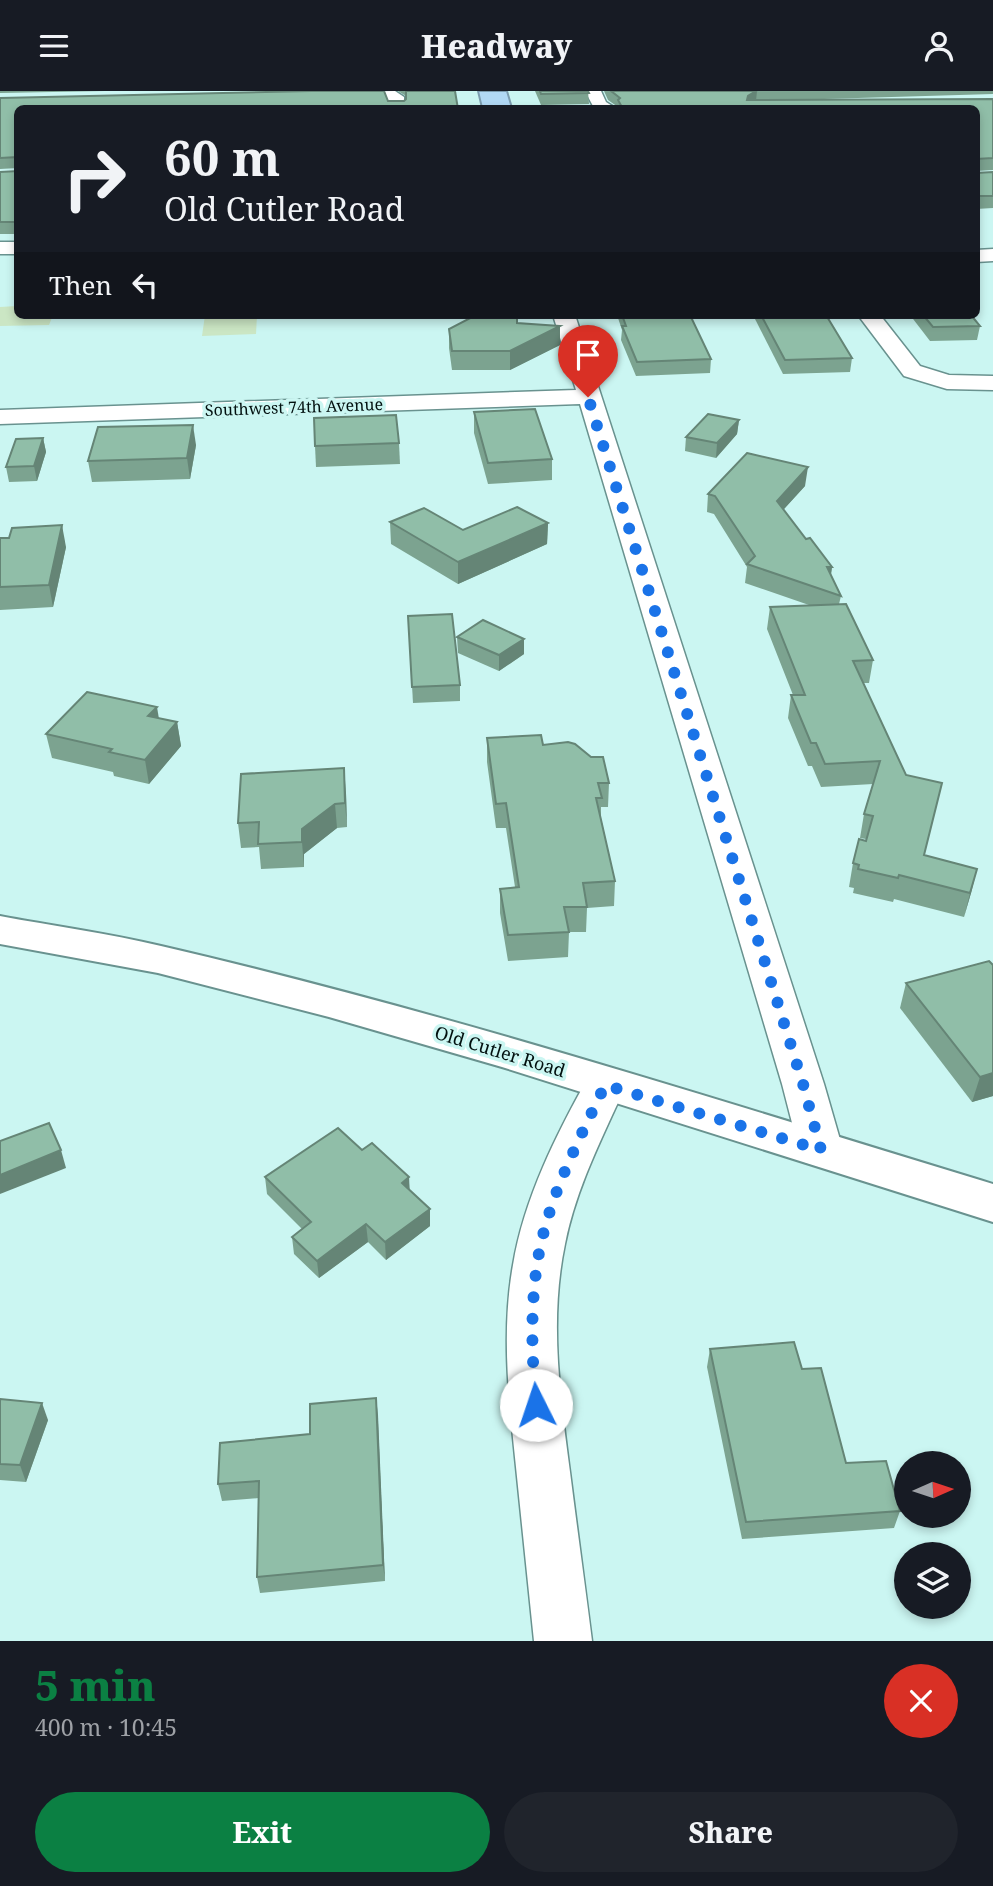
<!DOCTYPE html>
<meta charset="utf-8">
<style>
body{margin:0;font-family:"Noto Serif",serif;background:#20242c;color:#f1f3f6;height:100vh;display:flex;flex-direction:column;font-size:26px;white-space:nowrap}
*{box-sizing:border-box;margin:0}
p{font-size:23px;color:#9ea1a6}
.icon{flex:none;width:38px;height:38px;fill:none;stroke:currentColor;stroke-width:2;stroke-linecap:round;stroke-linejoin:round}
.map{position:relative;height:1550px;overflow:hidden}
.panel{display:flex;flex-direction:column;background:#171b24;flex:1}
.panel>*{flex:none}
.top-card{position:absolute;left:14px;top:14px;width:966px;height:214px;border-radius:10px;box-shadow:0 4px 10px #0003;background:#171b24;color:#f1f3f6;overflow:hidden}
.needle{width:46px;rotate:87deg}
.controls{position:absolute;left:894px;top:1360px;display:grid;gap:14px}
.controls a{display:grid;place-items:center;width:77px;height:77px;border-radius:50%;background:#171b24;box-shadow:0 4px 10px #0003;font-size:35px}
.pin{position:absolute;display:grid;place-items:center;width:60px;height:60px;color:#fff;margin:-72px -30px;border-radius:50% 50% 50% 0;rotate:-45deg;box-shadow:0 0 7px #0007}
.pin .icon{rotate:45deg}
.me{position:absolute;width:77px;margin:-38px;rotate:356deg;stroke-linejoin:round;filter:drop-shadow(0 0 5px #0008)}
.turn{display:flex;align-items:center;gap:24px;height:147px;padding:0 35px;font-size:32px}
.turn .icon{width:91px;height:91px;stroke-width:2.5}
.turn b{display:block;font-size:49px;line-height:60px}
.then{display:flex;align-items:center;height:66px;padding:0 35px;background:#0003;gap:14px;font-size:26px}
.round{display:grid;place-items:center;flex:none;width:74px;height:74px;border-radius:37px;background:#20242c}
.headline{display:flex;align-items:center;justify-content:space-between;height:119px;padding:0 35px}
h1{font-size:42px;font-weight:800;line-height:52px;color:#0b8043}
.button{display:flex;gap:14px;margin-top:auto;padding:14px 35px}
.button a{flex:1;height:80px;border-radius:42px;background:#0b8043;color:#fff;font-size:28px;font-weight:800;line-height:80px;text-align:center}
.button a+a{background:#20242c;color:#f1f3f6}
header{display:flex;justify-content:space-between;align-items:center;height:91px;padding:0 35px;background:#171b24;font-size:32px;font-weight:800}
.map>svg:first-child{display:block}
.green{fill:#cbe6c4}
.water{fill:#b1d9f5;stroke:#7c9db0;stroke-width:2}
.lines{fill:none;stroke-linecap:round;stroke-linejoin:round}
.minor-casing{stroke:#69928f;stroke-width:3}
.secondary-casing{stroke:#69928f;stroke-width:4}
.minor{fill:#fff;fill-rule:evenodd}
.secondary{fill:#fff;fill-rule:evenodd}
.wall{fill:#7ca390}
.shaded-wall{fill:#658576}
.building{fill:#90bea8;stroke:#658576;stroke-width:2}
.route{stroke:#1a73e8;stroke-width:12;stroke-dasharray:0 21.6}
.labels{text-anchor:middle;stroke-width:7;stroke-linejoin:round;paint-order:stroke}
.far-street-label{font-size:16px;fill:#02100f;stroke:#cbf6f2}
.street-label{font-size:18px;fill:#02100f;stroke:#cbf6f2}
</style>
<header><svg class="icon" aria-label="menu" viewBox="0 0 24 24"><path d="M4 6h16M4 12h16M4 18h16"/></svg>Headway<svg class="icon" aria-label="person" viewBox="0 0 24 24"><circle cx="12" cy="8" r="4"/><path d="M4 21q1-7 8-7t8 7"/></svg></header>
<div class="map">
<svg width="993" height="1550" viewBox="0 0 993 1550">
<rect width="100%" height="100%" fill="#cbf6f2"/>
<g class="green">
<polygon points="17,215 18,224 53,224 49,234 0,235 0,216"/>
<polygon points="205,224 257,224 256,243 202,245"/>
</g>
<polygon class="water" points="478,0 507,0 512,17 482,17"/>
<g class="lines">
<g class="minor-casing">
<g id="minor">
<polygon points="395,0 404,6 404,18 388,18 386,8 336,6 328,1"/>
<polygon points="585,0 601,0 606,11 617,18 594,17"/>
<rect x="0" y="151" width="18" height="12"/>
<polygon points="993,158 993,170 976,171 976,159"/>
<polygon points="553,224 575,224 824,993 843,1059 837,1071 821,1076 805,1071 799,1059 782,993 580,313 0,333 0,319 576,299"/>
<polygon points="858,224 880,224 920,275 949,284 993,285 993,299 947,298 904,285"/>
<path d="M605 978 620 983 626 994C603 1045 576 1097 565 1153 549 1229 560 1305 570 1381 577 1437 585 1494 592 1550H534C528 1492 522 1434 516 1376 509 1309 501 1241 513 1174 524 1107 557 1042 590 983Z"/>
</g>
</g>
<g class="secondary-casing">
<path id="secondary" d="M0 825C53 835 108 842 161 855 442 920 717 1009 993 1093V1131L502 976 329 926 158 882 0 853Z"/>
</g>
<use href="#minor" class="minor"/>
<use href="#secondary" class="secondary"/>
</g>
<g class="wall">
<polygon points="0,0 105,0 0,2"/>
<polygon points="398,0 455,0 458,18 18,18 18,77 0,78 0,7 404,10 406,8 406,5"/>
<polygon points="535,0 588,0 589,13 541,14"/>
<polygon points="604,0 993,0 993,3 824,8 993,8 993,79 976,80 976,18 618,18 618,16 608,9"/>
<polygon points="18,80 18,143 0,143 0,81"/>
<polygon points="993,81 993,117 976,118 976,82"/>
<polygon points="617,224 690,224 711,268 710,282 636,285 621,249 622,239"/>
<polygon points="753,224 826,224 852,267 850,281 783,283"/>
<polygon points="910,224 971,224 980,235 977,249 930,250"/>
<polygon points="517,232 560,235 560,254 510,279 452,279 449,257 449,238"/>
<polygon points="474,321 552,368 552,389 488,393 474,342"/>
<polygon points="739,329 737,343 716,367 685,360 686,346"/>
<polygon points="43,347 46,361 37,390 9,391 6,376"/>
<polygon points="399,352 400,373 316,376 315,355"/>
<polygon points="196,354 190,388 92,391 88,370"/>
<polygon points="805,395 783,419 806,448 832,476 831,484 841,505 839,513 873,569 869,592 863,592 925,765 971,802 964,826 894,808 893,811 853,802 854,797 849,796 853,772 866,748 860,747 864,723 873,693 821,696 812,675 808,675 788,627 791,604 793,604 767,538 770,516 809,514 745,492 747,476 714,423 707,421 708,403"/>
<polygon points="390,431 463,439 548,432 547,453 458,493 391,453"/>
<polygon points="0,447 66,456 53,516 0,519"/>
<polygon points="408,525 460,594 460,610 413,612"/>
<polygon points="457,546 524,563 499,580 458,562"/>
<polygon points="159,627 177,631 181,655 149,693 114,685 113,681 52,667 46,643"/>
<polygon points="487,647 543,654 609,692 608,716 601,716 601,727 615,790 614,815 587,817 586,841 569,841 568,866 508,870 500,822 500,798 515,796 506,737 496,737 487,671"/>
<polygon points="346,702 347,736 337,737 304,763 304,776 261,778 259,756 241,757 238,732"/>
<polygon points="993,874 993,1005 972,1011 900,917 906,892"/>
<polygon points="362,1059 430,1118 430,1135 386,1169 368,1151 319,1187 294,1163 292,1146 302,1138 267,1103 265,1086"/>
<polygon points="710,1258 802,1278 846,1372 900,1420 894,1437 742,1448 707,1276"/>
<polygon points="376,1307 385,1490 260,1502 257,1486 259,1407 222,1410 218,1393"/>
<polygon points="0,1308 48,1329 26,1391 0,1389"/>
</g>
<g class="shaded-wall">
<polygon points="757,0 756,10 747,16 748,5"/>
<polygon points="560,235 560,254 510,279 510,260"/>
<polygon points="739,329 737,343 716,367 717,352"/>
<polygon points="193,334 196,354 190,388 187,367"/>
<polygon points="43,347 46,361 37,390 34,375"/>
<polygon points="808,376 805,395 774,429 777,410"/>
<polygon points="548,432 547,453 458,493 458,471"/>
<polygon points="62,434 66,456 53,516 49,494"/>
<polygon points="827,476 832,476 829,495"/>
<polygon points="524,548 524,563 499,580 499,564"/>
<polygon points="157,616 161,640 148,625"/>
<polygon points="177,631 181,655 149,693 145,669"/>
<polygon points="344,677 346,702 347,736 345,712"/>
<polygon points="335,713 337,737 304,763 304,776 302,751 302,738"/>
<polygon points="977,778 971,802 964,826 970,802"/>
<polygon points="993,982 993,1005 972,1011 980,986"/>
<polygon points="61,1059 66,1077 0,1103 0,1084"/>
<polygon points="409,1086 410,1104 402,1092"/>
<polygon points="430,1118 430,1135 386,1169 385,1151"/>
<polygon points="366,1133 368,1151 319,1187 317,1170"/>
<polygon points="376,1307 378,1324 385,1490 383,1474"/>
<polygon points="42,1312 48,1329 26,1391 20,1374"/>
</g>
<g class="building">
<polygon points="311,0 384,0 388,10 404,10 406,8 406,0 455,0 458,18 18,18 18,66 0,67 0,7"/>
<polygon points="540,0 588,0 589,2 541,3"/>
<polygon points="611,0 756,0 748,5 747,9 993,8 993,67 976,68 976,18 623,18 618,9 620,7"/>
<polygon points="18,80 18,131 0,131 0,81"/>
<polygon points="993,81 993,105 976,105 976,82"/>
<polygon points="476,224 517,224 517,232 560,235 510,260 452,260 449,238"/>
<polygon points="622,224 690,224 711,268 637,271 622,235 626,235"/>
<polygon points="761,224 826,224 852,267 785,269"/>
<polygon points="923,224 971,224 980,235 933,236"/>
<polygon points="535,318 552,368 488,372 474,321"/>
<polygon points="708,323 739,329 717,352 686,346"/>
<polygon points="396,324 399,352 315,355 314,327"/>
<polygon points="193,334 187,367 88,370 98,336"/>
<polygon points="43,347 34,375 6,376 16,348"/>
<polygon points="747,362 808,376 777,410 806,448 810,447 832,476 827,476 841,505 747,473 755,465 715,405 708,403"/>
<polygon points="517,416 548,432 458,471 390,431 424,417 463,439"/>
<polygon points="62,434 49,494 0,496 0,447 9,447 12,437"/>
<polygon points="846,513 873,569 853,570 906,684 942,692 924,764 977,778 970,802 899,784 898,787 858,778 859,774 853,772 859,748 866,750 873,725 864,723 880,670 825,673 816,652 811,652 791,604 805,604 770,516"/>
<polygon points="452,523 460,594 412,596 408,525"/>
<polygon points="483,529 524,548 499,564 457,546"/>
<polygon points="87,601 157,616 148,625 177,631 145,669 109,661 112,658 46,643"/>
<polygon points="541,644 543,654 568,651 575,653 591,666 603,666 609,692 598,692 602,707 596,707 615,790 583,792 587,816 564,816 569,841 508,844 500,798 519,796 506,712 496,713 487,647"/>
<polygon points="344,677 345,712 335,713 302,738 302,751 258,753 259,731 238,732 241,683"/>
<polygon points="989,870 993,874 993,982 980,986 906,892"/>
<polygon points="49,1032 61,1059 0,1084 0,1050"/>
<polygon points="338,1037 362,1059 372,1052 409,1086 402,1092 430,1118 385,1151 366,1133 317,1170 292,1146 311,1131 265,1086"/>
<polygon points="794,1251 802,1278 821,1277 846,1372 886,1370 900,1420 746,1431 710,1258"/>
<polygon points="376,1307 383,1474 257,1486 259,1390 218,1393 220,1352 310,1343 310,1313"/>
<polygon points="0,1308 42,1312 20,1374 0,1373"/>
</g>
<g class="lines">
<path class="route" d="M536 1314C532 1267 530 1221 537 1174 546 1111 578 1051 605 994L821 1059 803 993 588 306"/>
</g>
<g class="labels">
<g class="far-street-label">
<text transform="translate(294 316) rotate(-2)" y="6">Southwest 74th Avenue</text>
</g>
<g class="street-label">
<text transform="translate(500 961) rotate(17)" y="6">Old Cutler Road</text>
</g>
</g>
</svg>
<div class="controls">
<a><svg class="needle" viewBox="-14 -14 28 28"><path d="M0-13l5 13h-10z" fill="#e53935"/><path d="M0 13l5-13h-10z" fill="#9ea1a6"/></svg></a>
<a><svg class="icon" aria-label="layers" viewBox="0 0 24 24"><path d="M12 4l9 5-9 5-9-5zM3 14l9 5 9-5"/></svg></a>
</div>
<div class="pin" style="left:588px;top:306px;background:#d93025"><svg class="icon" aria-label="arrive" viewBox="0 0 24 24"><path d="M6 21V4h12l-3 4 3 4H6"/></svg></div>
<svg class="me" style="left:536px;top:1314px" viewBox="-20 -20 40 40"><circle r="19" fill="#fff"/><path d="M0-13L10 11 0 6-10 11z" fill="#1a73e8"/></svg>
<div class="top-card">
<div class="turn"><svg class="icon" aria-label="right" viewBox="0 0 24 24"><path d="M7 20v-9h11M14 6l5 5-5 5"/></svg><div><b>60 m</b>Old Cutler Road</div></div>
<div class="then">Then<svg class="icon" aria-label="left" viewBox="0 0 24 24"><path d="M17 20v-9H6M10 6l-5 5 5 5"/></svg></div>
</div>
</div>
<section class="panel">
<div class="headline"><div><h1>5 min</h1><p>400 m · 10:45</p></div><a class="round" style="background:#d93025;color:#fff"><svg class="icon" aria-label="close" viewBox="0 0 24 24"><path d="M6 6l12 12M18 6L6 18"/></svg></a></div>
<div class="button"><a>Exit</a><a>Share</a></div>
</section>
